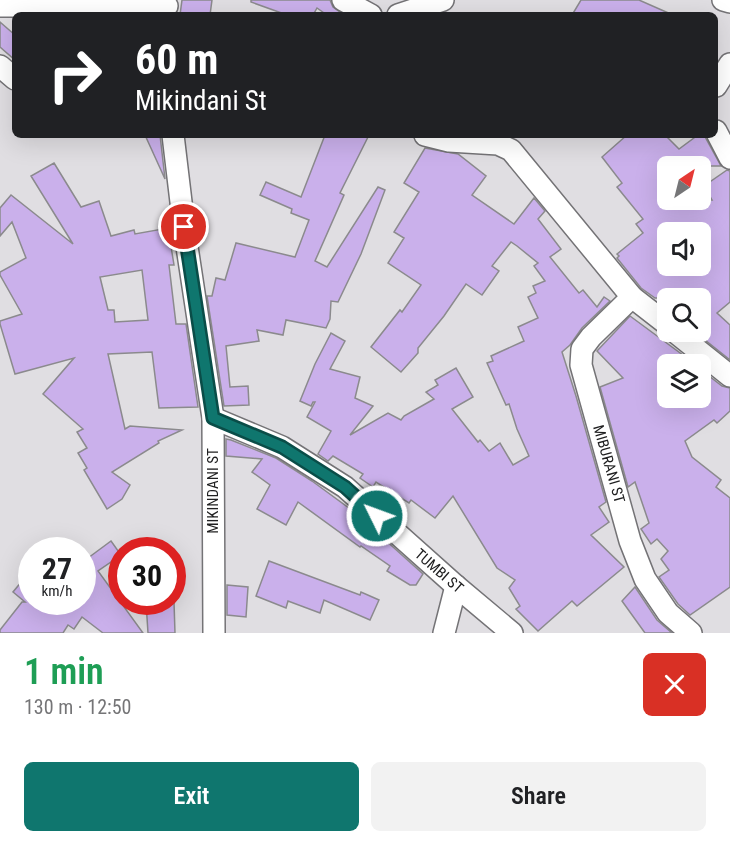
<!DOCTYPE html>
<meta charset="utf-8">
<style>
body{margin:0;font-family:"Roboto Condensed",sans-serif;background:#f2f2f2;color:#202124;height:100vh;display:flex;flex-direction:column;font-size:22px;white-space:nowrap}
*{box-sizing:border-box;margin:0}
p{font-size:20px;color:#757577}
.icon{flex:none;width:33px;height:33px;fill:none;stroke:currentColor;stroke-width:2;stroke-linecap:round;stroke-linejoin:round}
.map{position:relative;height:633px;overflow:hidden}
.sheet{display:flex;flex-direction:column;background:#fff;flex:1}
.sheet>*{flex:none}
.banner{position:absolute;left:12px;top:12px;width:706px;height:126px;border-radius:9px;box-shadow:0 6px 24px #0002;background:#202124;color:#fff;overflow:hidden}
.needle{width:39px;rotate:35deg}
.controls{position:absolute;left:657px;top:156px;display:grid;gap:12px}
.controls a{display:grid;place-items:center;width:54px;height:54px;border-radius:9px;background:#fff;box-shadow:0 6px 24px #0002;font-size:30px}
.speed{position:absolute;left:18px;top:537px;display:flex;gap:12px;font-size:30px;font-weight:700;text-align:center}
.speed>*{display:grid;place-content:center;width:78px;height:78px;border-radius:50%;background:#fff;box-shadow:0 6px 24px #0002;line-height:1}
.speed small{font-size:15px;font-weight:400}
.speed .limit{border:9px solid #d22;background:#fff;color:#111}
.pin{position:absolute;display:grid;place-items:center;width:51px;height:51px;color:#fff;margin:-26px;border:3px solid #fff;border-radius:50%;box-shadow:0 2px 6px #0007}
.me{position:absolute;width:66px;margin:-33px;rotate:312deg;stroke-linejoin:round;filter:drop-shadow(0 0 4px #0008)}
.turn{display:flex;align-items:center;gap:21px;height:126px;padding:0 24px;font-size:27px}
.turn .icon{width:78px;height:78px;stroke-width:2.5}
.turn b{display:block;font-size:42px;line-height:51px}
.round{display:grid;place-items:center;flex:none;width:63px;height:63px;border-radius:9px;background:#f2f2f2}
.overview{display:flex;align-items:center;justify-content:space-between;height:102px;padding:0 24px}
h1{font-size:36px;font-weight:600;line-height:45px;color:#1e9e55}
.action{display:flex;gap:12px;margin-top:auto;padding:12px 24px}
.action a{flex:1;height:69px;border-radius:9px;background:#0f766e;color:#fff;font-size:24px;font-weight:600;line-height:69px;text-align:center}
.action a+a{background:#f2f2f2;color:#202124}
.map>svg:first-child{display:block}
.building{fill:#cab0eb;stroke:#8b8a8d;stroke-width:1.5;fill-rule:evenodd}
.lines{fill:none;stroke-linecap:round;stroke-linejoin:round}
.minor-casing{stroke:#747376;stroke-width:24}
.minor{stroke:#fff;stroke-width:21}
.route-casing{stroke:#0a4d48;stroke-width:15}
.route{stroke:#0f766e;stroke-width:10}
.labels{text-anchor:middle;stroke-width:5;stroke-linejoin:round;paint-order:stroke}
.street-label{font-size:15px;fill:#202021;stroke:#fff}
</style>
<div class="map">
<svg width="730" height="633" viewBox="0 0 730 633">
<rect width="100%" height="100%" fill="#e0dee2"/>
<g class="building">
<polygon points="182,0 212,0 210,15 180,15"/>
<polygon points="251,0 330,0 333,7 344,15 327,15 317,8 313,15 287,15 251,2"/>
<polygon points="581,0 639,0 673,15 572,15"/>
<polygon points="0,22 15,35 15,60 0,47"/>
<polygon points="145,135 160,135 165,179"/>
<polygon points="325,135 369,135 340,193 344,195 315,261 327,267 378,187 385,190 361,254 338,302 331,301 330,319 326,328 286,320 283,335 257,330 259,341 226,346 230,387 248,386 249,405 224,406 207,296 212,296 216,278 225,280 236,243 295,257 309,220 291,213 292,209 260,195 266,182 301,197"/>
<path d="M627 135H665L679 149 698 135H704L721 166H668V200H712L704 186 727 170 730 171V302L717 313 730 325V360L695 332H700V298H655L641 288 617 258 619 256 617 254 643 233 636 224 643 219 617 187 622 183 602 157ZM668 232H700V266H668Z"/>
<polygon points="425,148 458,154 486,176 472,195 514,224 534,198 545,211 538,219 561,249 550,257 579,293 583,290 597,307 604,297 610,301 582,328 570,345 562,352 576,396 606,502 599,507 609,522 591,535 624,567 577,606 572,601 538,631 516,609 520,606 509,588 515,580 497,568 453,496 435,518 411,500 409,503 376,482 373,487 360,478 363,474 333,456 328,461 318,454 331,431 307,417 315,402 313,402 311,406 300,401 315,364 331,333 345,341 330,369 360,377 355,398 373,406 350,435 388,413 401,420 404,416 434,399 426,392 438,385 435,380 456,368 473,397 452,409 478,442 480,440 489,451 500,443 513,465 529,456 517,429 509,404 506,405 487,363 493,361 491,356 524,341 518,327 538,318 528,297 536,293 533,286 545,281 534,266 538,263 517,246 511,242 492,266 499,271 482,295 466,284 444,316 418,348 418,353 401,372 371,347 400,310 402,312 421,285 388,263 404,238 394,232 419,192 404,183"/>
<path d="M54 163 81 207 99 201 111 236 134 230 135 234 168 228 174 265H169L176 324H186L198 407 159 408 152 352 108 354 125 429 130 426 182 430 158 441 159 443 112 472 130 485 122 499 107 509 84 470 87 468 78 453 87 448 77 432 83 429 43 394 74 358 15 374 0 324V321L22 314 0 275V272L26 258 12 222 0 236V208L11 195 73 244 31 176ZM142 270 148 320 115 322 114 310H108L100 277Z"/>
<polygon points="630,316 695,364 668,364 668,398 700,398 700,369 722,386 730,388 730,411 717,423 714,420 685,441 692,457 721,480 716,487 730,498 730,587 690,615 678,604 659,577 669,570 661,559 668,551 657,539 651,544 641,529 649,523 635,482 628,487 600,387 623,378 597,351"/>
<polygon points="226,439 231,440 276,458 312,481 353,511 423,574 416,585 410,585 387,571 390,566 361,546 360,547 298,502 286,525 257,509 270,485 252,472 262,459 226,456"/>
<polygon points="111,541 121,555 98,571 143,633 103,633 82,617 74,629 68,625 63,633 0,633 0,630 22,602 25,602 13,592 32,569 32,602 82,602 82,550 88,558"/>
<polygon points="269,561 360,595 361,592 379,600 370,620 324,600 320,613 288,601 286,608 256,596"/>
<polygon points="227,585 248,587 246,617 227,615"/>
<polygon points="635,587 657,620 672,633 645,633 622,601"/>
<polygon points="146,602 174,602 175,633 148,633"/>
</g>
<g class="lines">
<g class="minor-casing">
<g id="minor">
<polyline points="343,0 371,15"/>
<polyline points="723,0 730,2"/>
<polyline points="0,6 167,6"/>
<polyline points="398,15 443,0"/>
<polyline points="0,66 15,79"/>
<polyline points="716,86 730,64"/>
<polyline points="716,131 730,158"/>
<polyline points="173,135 184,227 213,418 214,633"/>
<polyline points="425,135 449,141 498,144 511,150 632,297 668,325"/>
<polyline points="632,297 591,337 582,349 581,365 630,541 645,579 668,613 691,633"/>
<polyline points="675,332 730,376"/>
<polyline points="213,418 282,447 345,487 456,586 512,633"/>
<polyline points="444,633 456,586"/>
</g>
</g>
<use href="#minor" class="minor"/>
</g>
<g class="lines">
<g class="route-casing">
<polyline id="route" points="184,227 213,418 282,447 345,487 377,516"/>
</g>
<use href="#route" class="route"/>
</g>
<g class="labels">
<g class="street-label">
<text transform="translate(609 464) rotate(74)" y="5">MIBURANI ST</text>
<text transform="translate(213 491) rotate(-90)" y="5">MIKINDANI ST</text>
<text transform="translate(439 571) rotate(41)" y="5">TUMBI ST</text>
</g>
</g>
</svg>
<div class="controls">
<a><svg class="needle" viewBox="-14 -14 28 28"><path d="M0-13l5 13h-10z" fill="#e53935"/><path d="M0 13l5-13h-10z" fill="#757577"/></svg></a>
<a><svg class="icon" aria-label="sound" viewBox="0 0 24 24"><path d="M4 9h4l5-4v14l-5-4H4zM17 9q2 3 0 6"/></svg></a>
<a><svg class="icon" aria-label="search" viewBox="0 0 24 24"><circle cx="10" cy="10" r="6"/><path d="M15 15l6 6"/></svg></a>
<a><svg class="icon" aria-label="layers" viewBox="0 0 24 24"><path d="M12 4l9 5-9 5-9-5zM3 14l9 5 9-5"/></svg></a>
</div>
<div class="speed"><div>27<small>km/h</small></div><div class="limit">30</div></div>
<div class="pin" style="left:184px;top:227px;background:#d93025"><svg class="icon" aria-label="arrive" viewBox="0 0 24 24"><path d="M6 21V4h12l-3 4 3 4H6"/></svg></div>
<svg class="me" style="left:377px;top:516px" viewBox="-20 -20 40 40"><circle r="17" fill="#0f766e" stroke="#fff" stroke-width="3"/><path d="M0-11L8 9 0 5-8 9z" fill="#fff"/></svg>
<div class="banner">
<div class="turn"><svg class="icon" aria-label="right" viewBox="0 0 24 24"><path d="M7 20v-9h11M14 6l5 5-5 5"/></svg><div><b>60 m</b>Mikindani St</div></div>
</div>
</div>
<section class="sheet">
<div class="overview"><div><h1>1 min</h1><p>130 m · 12:50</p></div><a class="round" style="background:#d93025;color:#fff"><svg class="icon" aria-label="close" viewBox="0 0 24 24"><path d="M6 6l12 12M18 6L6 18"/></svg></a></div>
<div class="action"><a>Exit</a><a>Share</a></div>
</section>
